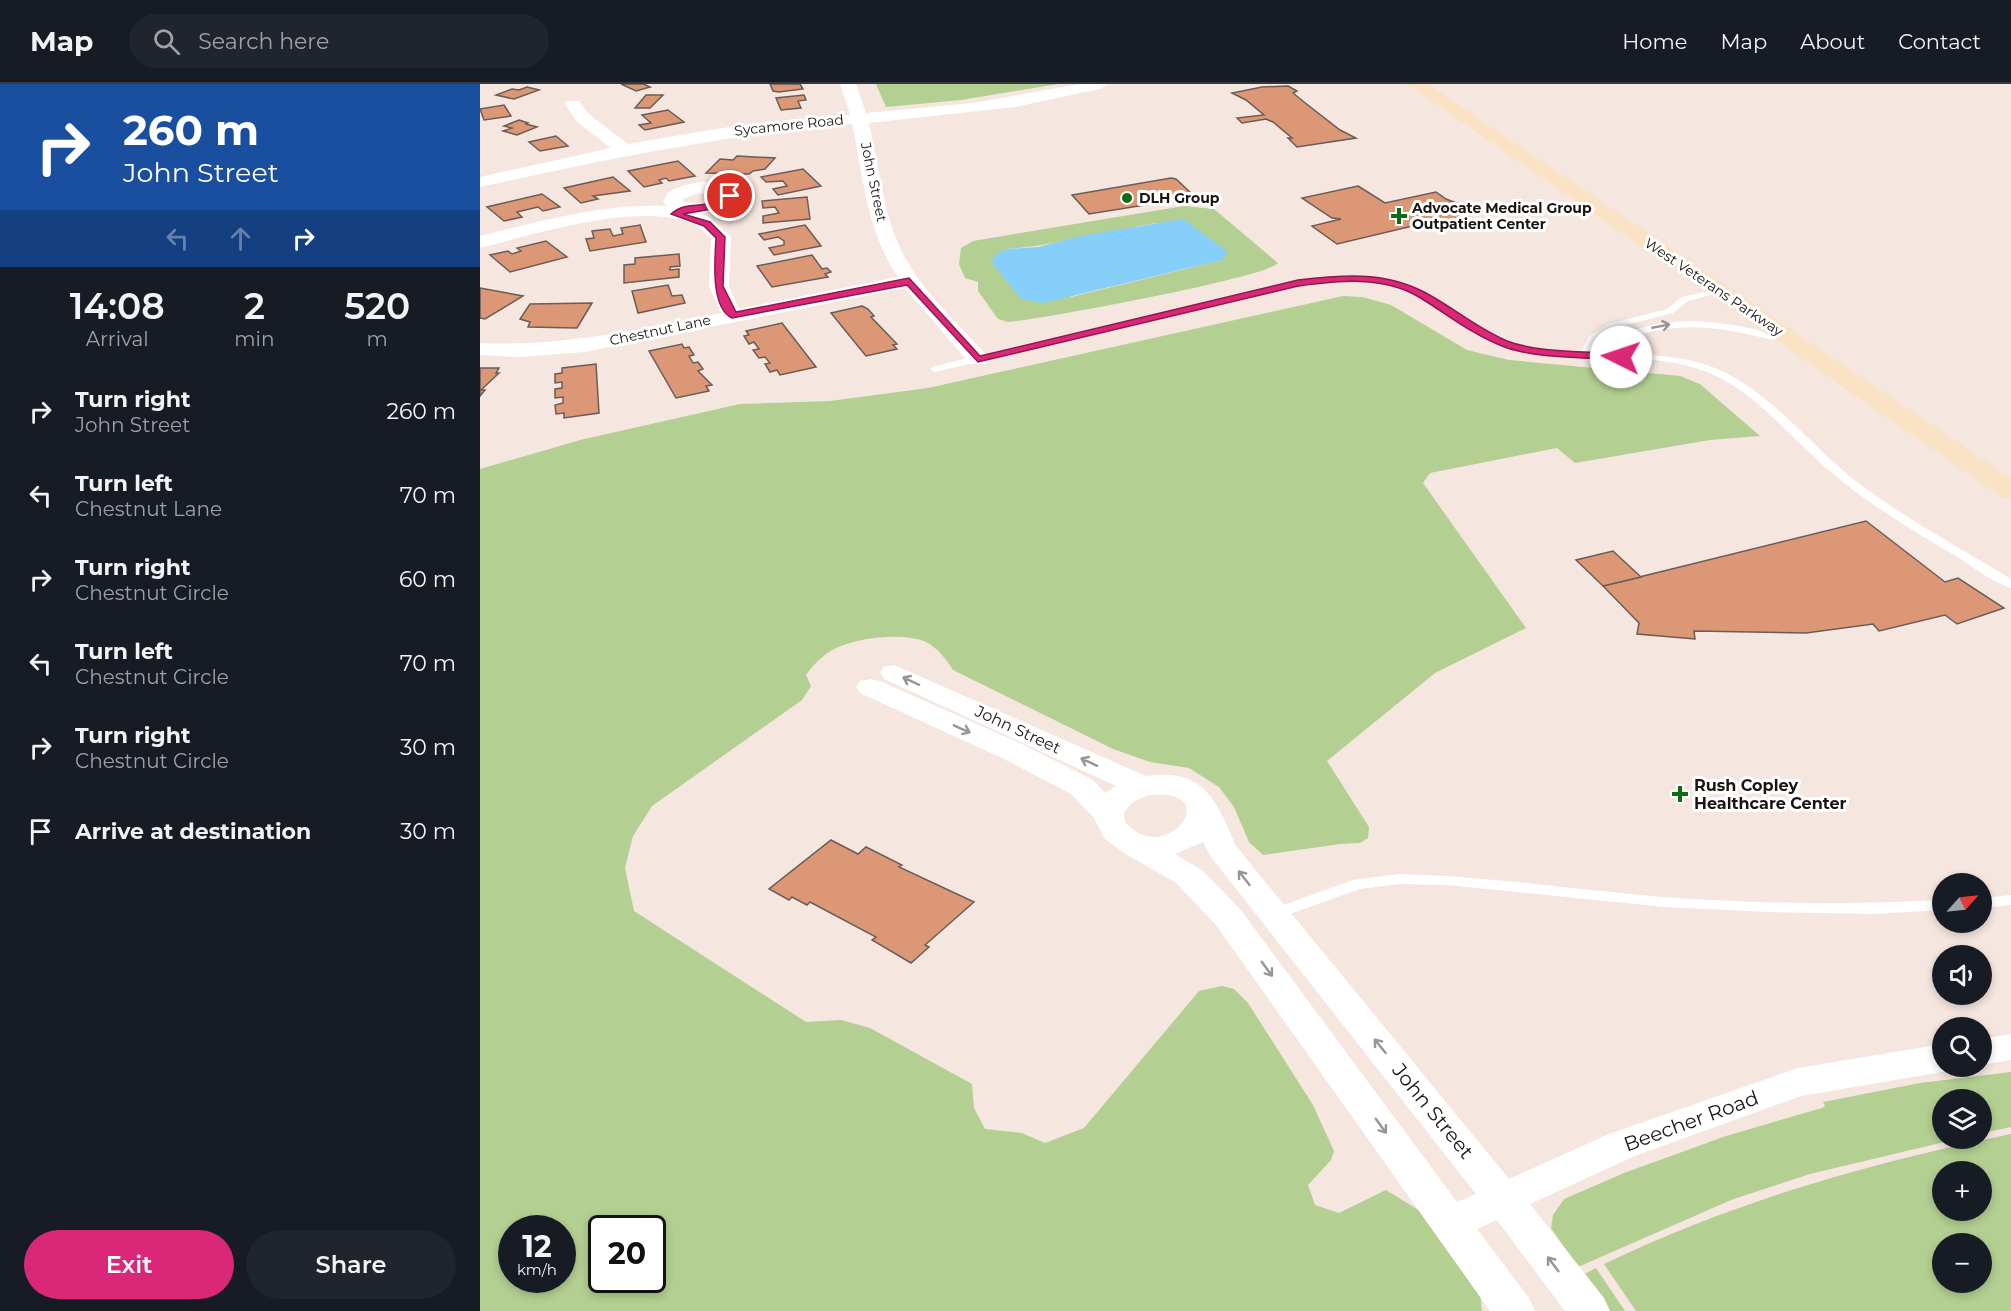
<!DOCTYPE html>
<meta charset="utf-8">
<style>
body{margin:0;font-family:Montserrat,sans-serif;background:#20242c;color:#f1f3f6;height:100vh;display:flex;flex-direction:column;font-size:22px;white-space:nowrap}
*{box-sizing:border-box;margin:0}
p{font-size:20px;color:#9ea1a6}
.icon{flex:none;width:33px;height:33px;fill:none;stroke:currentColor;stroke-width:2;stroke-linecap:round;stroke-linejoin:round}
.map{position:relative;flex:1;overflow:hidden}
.sheet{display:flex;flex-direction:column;background:#171b24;width:480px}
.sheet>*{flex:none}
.top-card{background:#1a4fa0;color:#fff;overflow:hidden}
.needle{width:39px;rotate:63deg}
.fabs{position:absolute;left:1452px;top:789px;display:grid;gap:12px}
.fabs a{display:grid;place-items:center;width:60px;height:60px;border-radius:50%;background:#171b24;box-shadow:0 3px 9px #0003;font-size:30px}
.speed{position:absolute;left:18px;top:1131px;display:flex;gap:12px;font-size:30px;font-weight:700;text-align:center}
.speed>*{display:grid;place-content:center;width:78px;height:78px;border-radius:50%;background:#171b24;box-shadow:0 3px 9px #0003;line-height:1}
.speed small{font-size:15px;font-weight:400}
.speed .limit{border:3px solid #111;border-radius:9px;background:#fff;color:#111}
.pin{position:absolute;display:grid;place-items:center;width:51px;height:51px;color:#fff;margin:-26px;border:3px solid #fff;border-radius:50%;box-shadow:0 2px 6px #0007}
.me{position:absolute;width:66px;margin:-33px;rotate:274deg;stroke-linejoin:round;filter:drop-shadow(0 0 4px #0008)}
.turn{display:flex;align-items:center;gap:21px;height:126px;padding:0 24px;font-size:27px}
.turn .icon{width:78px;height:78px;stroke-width:2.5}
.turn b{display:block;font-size:42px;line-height:51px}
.lanes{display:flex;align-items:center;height:57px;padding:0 24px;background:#0003;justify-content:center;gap:30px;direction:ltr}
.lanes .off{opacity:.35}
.eta{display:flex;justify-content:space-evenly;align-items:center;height:102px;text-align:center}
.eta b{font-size:36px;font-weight:600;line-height:42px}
.action{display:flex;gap:12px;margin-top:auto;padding:12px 24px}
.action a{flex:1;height:69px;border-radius:36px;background:#db2777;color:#fff;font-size:24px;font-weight:600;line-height:69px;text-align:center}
.action a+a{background:#20242c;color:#f1f3f6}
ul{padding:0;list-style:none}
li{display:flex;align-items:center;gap:18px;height:84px;padding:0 24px}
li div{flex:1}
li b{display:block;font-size:22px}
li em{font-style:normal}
header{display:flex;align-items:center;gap:36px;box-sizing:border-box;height:84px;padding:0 30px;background:#171b24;border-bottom:2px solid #363941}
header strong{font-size:28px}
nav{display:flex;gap:33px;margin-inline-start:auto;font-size:21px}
.search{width:420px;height:54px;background:#20242c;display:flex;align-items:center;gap:15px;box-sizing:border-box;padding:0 21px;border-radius:33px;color:#9ea1a6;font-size:22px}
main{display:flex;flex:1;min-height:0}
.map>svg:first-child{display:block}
.green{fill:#b3cf91;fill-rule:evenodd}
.water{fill:#86cffa}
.building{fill:#db9776;stroke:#6a5d57;stroke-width:1.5}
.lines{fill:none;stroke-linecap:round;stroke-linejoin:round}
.lane{fill:#fff;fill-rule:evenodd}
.street{fill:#fff;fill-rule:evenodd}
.primary{fill:#fae3c4;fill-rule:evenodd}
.oneway{stroke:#989695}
.route{fill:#db2777;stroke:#8e194d;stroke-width:1.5}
.poi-dot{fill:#106a13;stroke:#fff;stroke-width:2}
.labels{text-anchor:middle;stroke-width:6;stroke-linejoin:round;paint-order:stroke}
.far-street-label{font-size:14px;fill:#1a1513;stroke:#fff}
.far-poi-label{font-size:14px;font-weight:bold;fill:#1a1513;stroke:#fff;text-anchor:start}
.street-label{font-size:16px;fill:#1a1513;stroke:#fff}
.poi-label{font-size:16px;font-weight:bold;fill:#1a1513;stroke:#fff;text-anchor:start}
.near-street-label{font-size:20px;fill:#1a1513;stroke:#fff}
</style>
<header>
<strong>Map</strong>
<div class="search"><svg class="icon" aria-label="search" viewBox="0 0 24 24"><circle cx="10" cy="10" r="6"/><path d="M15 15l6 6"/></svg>Search here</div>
<nav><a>Home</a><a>Map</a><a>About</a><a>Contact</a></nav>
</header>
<main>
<section class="sheet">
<div class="top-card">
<div class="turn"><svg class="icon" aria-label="right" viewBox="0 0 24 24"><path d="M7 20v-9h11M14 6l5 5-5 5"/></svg><div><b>260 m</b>John Street</div></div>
<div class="lanes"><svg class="icon off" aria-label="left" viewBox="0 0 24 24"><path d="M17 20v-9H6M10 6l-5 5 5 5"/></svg><svg class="icon off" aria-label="ahead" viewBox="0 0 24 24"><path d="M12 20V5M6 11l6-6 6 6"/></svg><svg class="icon" aria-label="right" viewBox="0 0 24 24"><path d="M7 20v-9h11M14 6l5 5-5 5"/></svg></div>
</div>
<div class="eta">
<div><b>14:08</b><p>Arrival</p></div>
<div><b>2</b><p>min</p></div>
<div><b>520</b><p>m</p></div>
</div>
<ul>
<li><svg class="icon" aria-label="right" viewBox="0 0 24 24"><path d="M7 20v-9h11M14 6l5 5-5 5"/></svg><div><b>Turn right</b><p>John Street</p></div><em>260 m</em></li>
<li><svg class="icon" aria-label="left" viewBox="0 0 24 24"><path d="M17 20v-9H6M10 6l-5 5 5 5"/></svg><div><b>Turn left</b><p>Chestnut Lane</p></div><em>70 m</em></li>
<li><svg class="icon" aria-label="right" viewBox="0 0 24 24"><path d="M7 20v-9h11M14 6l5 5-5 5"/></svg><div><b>Turn right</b><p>Chestnut Circle</p></div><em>60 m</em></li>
<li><svg class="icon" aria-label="left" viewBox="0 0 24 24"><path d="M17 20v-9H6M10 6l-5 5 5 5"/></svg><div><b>Turn left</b><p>Chestnut Circle</p></div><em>70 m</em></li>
<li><svg class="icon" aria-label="right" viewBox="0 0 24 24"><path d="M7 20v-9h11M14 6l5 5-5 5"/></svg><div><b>Turn right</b><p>Chestnut Circle</p></div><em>30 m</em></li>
<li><svg class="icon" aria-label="arrive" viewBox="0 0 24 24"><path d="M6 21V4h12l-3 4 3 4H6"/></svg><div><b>Arrive at destination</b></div><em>30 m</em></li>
</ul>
<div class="action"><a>Exit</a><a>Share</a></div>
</section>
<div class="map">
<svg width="1531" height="1227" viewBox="0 0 1531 1227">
<rect width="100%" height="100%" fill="#f5e6df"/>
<g class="green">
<polygon points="396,0 578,0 481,16 406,23"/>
<path d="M704 122 734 125 798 179C785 194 561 235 528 238L518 235 498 207V198L485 194 479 180 481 164 493 157ZM677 139 742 176 591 213 526 165C576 162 627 147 677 139Z"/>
<path d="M863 212 882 213 911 221 987 266 1029 276 1200 292 1220 300 1280 352 1230 356 1095 379 1077 364 950 389 943 399 1046 544 955 589 847 677 889 743 888 754 880 759 860 760 783 771 769 758 754 723 739 703 709 684 670 678 633 665 473 586C467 576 456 562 444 557 421 549 383 553 361 562 346 567 335 579 326 591L331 602 322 616 172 722 153 752 145 784 154 827 326 938 361 936 390 944 492 1000 494 1024 505 1045 542 1049 565 1059 604 1044 719 907 742 902 754 905 768 919 833 1021 854 1067 851 1076 828 1101 835 1121 859 1129 906 1106 940 1127 1000 1209 1002 1227H0V385L100 356 260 320 350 317 448 304ZM32 1144H82V1196H32ZM122 1144H172V1196H122Z"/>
<polygon points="1531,988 1531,1043 1502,1049 1502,1016 1462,1016 1462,1054 1477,1055 1330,1090 1251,1116 1098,1183 1071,1144 1073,1131 1084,1115 1144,1089 1246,1052 1342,1024 1345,1022 1343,1018 1440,999"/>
<path d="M1531 1050V1227H1156L1124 1180C1258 1116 1386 1080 1531 1050ZM1462 1088H1502V1126H1462ZM1462 1160H1502V1198H1462Z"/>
<polygon points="1116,1184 1145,1227 1129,1227 1103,1191"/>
</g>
<polygon class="water" points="703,135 748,168 742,176 563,219 541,215 512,179 514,172 526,165 558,163 606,151"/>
<g class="building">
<polygon points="141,0 164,0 170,3 156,7"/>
<polygon points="290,0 320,0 323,5 299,8 293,7"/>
<polygon points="808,2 817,7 813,9 824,18 860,46 876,54 817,63 808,54 812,54 793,38 786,35 762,39 757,34 784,31 766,16 752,9 782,3"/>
<polygon points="47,3 59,6 34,15 16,11 32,5 39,6"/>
<polygon points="166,11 183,11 170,24 155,24"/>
<polygon points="324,11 326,16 318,17 321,24 301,26 296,14"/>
<polygon points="24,21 31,32 4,36 0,25"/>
<polygon points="188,26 204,38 165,46 159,41 171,39 162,31"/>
<polygon points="39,36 48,39 46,40 57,43 37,51 23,47 32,44 24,42"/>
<polygon points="76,52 88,62 60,67 49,58"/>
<polygon points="257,72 295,74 285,85 273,87 269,90 226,89 240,75 253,76"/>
<polygon points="198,77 215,92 189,97 186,94 179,96 182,99 164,103 148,87"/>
<polygon points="323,85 341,102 298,111 293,105 307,102 303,97 286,98 281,93"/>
<polygon points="133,93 150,107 113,112 118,115 101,119 84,104"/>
<polygon points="691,94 696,95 715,113 609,130 592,111"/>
<polygon points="878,102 905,119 956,108 966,115 987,123 991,130 982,138 972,141 941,140 857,160 832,142 861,135 852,134 822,114"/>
<polygon points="62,110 80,123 63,127 58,123 37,128 42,133 24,137 7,123"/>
<polygon points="327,113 330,135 283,139 283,132 299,129 295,123 283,124 282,117"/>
<polygon points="160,141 166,158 110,167 106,155 114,154 112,147 130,145 133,152 143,150 141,144"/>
<polygon points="325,141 341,162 294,171 289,164 304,161 304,157 298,153 284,156 279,150"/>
<polygon points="66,157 87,173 30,188 10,171 28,167 32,170 41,167 37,164"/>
<polygon points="199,170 200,182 190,183 190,186 199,185 199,193 144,199 144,181 155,180 155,174"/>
<polygon points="332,171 342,185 347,184 351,188 345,190 348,193 292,203 277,182"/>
<polygon points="188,201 192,212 202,211 205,219 158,229 152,207"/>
<polygon points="0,204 43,212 5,235 0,234"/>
<polygon points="112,219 97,244 48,243 50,238 40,235 50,220"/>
<polygon points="382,222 388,225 394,232 391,233 417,260 413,261 417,265 386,272 351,229"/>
<polygon points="302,239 336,283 300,291 297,286 290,288 285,280 290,279 285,273 279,274 273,266 279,265 274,258 269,260 264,252 269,251 266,247"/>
<polygon points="202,260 204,264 209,263 214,271 209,272 213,279 218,278 223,285 218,287 232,301 226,302 229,307 196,314 169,267"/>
<polygon points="116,280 119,329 84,334 84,329 76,330 75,321 83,319 83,313 75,314 75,305 82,304 82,298 75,299 75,290 82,289 82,284"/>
<polygon points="0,284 19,284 16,289 19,289 1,306 5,306 0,312"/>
<polygon points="1386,437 1465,498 1478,494 1524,524 1477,540 1465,531 1399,547 1393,540 1326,549 1214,547 1215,555 1157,550 1159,539 1123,502"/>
<polygon points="1133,467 1161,493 1123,502 1096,476"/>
<polygon points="351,756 378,770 386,763 422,781 419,783 494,818 445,861 449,863 431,879 392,856 396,853 330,818 327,821 312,813 309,816 289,805"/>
</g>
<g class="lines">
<g class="lane">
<path d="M865 191C893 191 921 195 945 208 968 220 987 240 1011 251 1038 264 1071 266 1101 268L1109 252 1128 240 1187 225 1202 213 1242 204V208L1208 217 1193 229 1134 244 1117 256 1112 268 1137 269 1140 251C1201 227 1250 239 1311 254L1312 256 1307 259C1252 246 1203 233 1149 255L1147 269C1179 271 1215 274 1244 288 1296 313 1335 367 1381 401 1428 436 1480 464 1531 495V504C1514 499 1491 482 1476 472 1433 447 1390 421 1352 389 1317 360 1288 323 1249 299 1190 262 1111 281 1045 268 1024 264 1004 257 986 245 970 234 955 221 938 212 901 192 858 196 818 202L455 288 450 285 455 282 818 196Z"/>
<path d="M919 790C1008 792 1095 806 1183 813 1276 820 1369 821 1462 816V826L1394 830 1289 828 1184 823 967 801 919 800 880 805 793 836 787 835 785 831 787 827 873 796Z"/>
<polygon points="1531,811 1531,821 1502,824 1502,814"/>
</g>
<g class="street">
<path d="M360 0H376L386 29 493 19 600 0H628L620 5 535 23 389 39C399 83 403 131 424 172 444 209 477 239 506 270L509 275 506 280H490L425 204 105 268 40 273 0 271V259C84 263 159 245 241 229L229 202 231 154C226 150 220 143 214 140 158 117 57 150 0 164V152C61 137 123 119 187 122L183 118 188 108C208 98 243 89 259 112L246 125 219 130 229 133 251 153 249 202 259 225 418 193C387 148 383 92 372 40 246 50 124 76 0 103V93L131 64 97 38 85 20 87 17H99L109 30 148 60 242 44 370 31ZM231 109 240 112C230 120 212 122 202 116L215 110Z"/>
<path d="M414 581 666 692C726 684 736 717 756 762L1029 1095 1129 1050 1318 984 1462 960V982H1475L1462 988 1321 1012 1155 1072 1050 1120 1124 1214 1130 1227H1085L1017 1136 997 1145 1049 1214 1055 1227H1010L736 841 695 798 647 771 624 754 614 734 591 710 524 675 380 609 376 603 380 597 390 595 400 597 544 661 613 696 625 709 636 702 404 595 400 589 404 583ZM668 711C748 703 686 786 645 738L644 728 653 718ZM723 758 731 773 996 1110 977 1118 760 825 723 787 695 770Z"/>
<polygon points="1531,950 1531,976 1502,981 1502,955"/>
</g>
<polygon class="primary" points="927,0 948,0 1531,394 1531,415 1521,413"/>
</g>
<defs><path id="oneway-shaft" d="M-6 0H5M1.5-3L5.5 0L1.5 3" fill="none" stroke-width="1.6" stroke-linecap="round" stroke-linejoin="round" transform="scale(1.5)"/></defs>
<g class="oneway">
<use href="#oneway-shaft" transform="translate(1181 242) rotate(-11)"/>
<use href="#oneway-shaft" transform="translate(431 597) rotate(-155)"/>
<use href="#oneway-shaft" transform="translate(482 645) rotate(24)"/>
<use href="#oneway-shaft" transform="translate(609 678) rotate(-155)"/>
<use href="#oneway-shaft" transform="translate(764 794) rotate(-128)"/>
<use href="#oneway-shaft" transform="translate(787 885) rotate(54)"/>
<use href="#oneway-shaft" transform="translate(900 962) rotate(-129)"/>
<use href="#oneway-shaft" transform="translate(901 1042) rotate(54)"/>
<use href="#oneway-shaft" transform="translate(1073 1180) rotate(-127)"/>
</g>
<path class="route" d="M247 110 254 112 243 123 203 130 230 138 245 153 243 202 256 228 429 194 500 272 818 196C861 191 904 187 944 208 973 223 996 244 1027 257 1058 269 1107 267 1141 270L1146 273 1141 276C1105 273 1055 275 1022 262 991 250 967 230 939 213 902 191 858 197 818 202L498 278 427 201 252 234C230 224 235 174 236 154L224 142 191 130C209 114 225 129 247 110Z"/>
<g class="poi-dot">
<circle cx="647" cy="114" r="6"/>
<path d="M916 123h6v6h6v6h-6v6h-6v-6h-6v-6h6z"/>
<path d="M1197 701h6v6h6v6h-6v6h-6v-6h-6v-6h6z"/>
</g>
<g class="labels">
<g class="far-street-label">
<text transform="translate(309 41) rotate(-6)" y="5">Sycamore Road</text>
<text transform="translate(394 98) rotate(78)" y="5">John Street</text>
<text transform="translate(1234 203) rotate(34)" y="5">West Veterans Parkway</text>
<text transform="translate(180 246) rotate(-12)" y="5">Chestnut Lane</text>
</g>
<g class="far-poi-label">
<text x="659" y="119">DLH Group</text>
<text x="932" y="129">Advocate Medical Group<tspan x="932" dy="16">Outpatient Center</tspan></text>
</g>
<g class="street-label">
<text transform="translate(538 645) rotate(25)" y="6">John Street</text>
</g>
<g class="poi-label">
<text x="1214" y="707">Rush Copley<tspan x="1214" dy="18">Healthcare Center</tspan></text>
</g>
<g class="near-street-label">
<text transform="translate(953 1027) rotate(51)" y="7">John Street</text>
<text transform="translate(1211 1037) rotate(-20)" y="7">Beecher Road</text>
</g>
</g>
</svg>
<div class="fabs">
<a><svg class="needle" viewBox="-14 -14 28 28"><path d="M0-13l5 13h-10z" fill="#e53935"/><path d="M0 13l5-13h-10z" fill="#9ea1a6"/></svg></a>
<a><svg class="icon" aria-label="sound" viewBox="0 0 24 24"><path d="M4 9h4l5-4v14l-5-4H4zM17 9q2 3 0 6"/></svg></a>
<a><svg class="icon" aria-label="search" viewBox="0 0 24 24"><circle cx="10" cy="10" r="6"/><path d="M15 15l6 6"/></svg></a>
<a><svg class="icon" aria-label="layers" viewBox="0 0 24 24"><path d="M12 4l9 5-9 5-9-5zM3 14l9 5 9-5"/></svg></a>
<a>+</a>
<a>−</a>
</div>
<div class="speed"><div>12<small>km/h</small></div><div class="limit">20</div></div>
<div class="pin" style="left:250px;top:112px;background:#d93025"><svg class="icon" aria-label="arrive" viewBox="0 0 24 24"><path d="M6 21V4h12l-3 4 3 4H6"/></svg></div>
<svg class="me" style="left:1141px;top:273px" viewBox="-20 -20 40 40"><circle r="19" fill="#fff"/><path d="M0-13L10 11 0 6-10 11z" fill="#db2777"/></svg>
</div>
</main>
